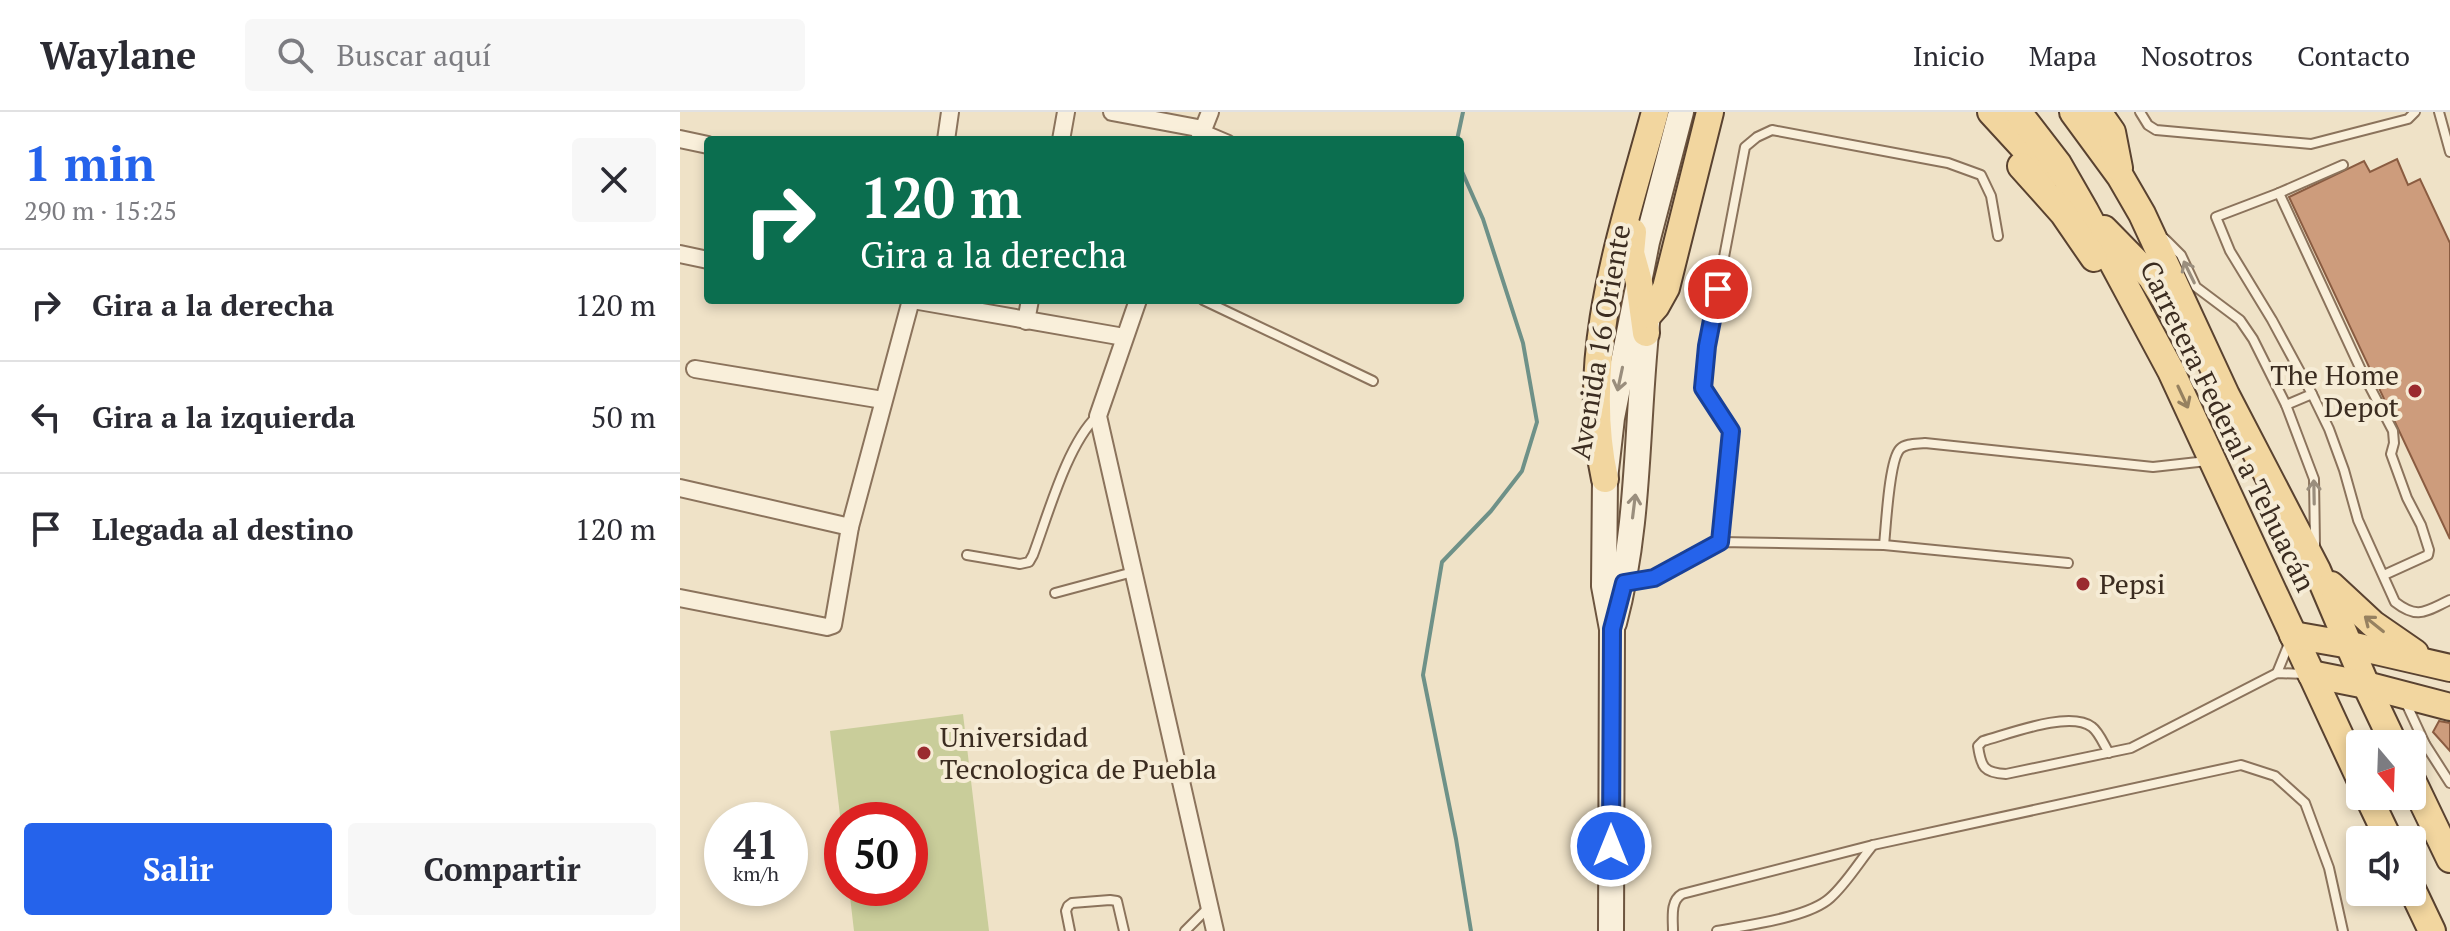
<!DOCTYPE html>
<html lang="es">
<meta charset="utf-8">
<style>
body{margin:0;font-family:"PT Serif",serif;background:#f7f7f7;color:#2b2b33;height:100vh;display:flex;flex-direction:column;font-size:30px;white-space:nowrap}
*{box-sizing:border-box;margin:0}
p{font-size:26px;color:#7c7c81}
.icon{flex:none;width:44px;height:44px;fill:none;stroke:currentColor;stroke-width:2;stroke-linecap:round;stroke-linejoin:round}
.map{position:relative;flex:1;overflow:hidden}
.side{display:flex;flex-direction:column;background:#fff;width:680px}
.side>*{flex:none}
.top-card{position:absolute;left:24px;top:24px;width:760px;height:168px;border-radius:8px;box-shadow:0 4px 12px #0003;background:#0b6e4f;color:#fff;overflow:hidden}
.needle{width:52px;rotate:161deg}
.buttons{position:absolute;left:1666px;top:618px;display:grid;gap:16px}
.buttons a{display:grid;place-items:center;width:80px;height:80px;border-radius:8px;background:#fff;box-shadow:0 4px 12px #0003;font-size:40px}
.speed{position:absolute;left:24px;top:690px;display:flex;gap:16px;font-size:40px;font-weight:700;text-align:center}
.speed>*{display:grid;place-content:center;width:104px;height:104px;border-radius:50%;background:#fff;box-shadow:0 4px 12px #0003;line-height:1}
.speed small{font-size:20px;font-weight:400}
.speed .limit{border:12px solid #d22;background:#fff;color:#111}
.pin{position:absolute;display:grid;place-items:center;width:68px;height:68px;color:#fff;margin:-34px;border:4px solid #fff;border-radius:50%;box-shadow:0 2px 8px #0007}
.me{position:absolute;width:88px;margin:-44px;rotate:0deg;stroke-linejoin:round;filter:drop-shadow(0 0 6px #0008)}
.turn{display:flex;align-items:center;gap:28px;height:168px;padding:0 24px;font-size:36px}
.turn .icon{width:104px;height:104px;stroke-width:2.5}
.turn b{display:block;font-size:56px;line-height:68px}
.round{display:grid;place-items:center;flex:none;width:84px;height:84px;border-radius:8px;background:#f7f7f7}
.headline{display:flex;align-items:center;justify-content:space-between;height:136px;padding:0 24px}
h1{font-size:48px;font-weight:700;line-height:60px;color:#2563eb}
.action{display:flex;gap:16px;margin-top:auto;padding:16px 24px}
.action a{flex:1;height:92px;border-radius:8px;background:#2563eb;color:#fff;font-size:32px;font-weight:700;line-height:92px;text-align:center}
.action a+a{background:#f7f7f7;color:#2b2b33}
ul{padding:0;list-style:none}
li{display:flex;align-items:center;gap:24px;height:112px;padding:0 24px;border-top:2px solid #e1e1e2}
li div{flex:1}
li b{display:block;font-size:30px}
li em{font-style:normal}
header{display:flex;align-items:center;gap:48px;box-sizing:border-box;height:112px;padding:0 40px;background:#fff;border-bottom:2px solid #e1e1e2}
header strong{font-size:38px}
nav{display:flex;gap:44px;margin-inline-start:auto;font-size:28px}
.search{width:560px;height:72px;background:#f7f7f7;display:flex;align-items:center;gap:20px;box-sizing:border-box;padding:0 28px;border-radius:8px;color:#7c7c81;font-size:30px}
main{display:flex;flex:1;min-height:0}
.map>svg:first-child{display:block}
.green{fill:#c9cd9a}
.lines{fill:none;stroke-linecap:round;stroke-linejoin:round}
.stream{stroke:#6e9188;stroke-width:4}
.building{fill:#cd9c7c;stroke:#8a5c41;stroke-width:2}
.service-casing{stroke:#8b735c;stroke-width:12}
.minor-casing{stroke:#8b735c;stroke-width:20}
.secondary-casing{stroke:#6d553f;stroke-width:28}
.primary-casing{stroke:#594230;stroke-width:30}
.service{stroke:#f9efda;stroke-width:8}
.minor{stroke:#f9efda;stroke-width:16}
.secondary{stroke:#f9efda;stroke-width:24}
.primary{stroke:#f2d69f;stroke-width:26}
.oneway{stroke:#9a8e7d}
.oneway2{stroke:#968160}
.route-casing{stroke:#184099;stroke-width:20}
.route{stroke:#2563eb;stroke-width:14}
.poi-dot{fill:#9a2b2f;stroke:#f6ecd6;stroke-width:3}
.labels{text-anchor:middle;stroke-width:8;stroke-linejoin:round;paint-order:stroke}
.street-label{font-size:28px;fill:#3b2c20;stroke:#f6ecd6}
.poi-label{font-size:28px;fill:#3b2c20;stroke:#f6ecd6;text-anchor:start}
</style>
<header>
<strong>Waylane</strong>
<div class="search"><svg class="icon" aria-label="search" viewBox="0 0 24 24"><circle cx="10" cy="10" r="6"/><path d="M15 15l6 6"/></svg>Buscar aquí</div>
<nav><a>Inicio</a><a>Mapa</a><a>Nosotros</a><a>Contacto</a></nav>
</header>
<main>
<section class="side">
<div class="headline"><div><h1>1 min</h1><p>290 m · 15:25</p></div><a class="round"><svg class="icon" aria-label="close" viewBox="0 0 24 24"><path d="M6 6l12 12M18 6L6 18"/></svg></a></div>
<ul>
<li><svg class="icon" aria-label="right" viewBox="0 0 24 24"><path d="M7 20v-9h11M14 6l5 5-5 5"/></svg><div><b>Gira a la derecha</b></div><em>120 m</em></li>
<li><svg class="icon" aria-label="left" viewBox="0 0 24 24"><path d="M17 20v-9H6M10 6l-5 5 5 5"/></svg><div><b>Gira a la izquierda</b></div><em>50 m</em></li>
<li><svg class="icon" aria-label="arrive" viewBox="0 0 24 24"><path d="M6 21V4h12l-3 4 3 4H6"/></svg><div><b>Llegada al destino</b></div><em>120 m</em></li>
</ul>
<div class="action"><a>Salir</a><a>Compartir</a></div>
</section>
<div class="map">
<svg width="1770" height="819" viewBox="0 0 1770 819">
<rect width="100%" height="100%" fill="#efe2c7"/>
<polygon class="green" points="283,602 309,819 174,819 169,776 230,776 230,708 162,708 162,720 150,619"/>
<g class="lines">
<g class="stream">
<polyline points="777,28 783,0"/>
<polyline points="780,55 803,107 843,231 857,310 842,359 811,399 762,450 743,563 776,727 791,819"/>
</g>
</g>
<g class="building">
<polygon points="1717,47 1728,73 1740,67 1770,131 1770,427 1609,85 1684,49 1690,60"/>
<polygon points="1759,609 1770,611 1770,639 1753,620"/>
</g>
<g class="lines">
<g class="service-casing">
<g id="service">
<polyline points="1460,0 1468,13 1476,18 1631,32 1728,7 1735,0"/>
<polyline points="1759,0 1770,40"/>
<polyline points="523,17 549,28"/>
<polyline points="1663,53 1599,81 1681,258 1713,319 1714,331 1711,342 1727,386 1741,413 1749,438 1748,443 1704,463"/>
<polyline points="1599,81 1536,105 1550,139 1592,208 1632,282 1606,293"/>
<polyline points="1485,127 1501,143 1516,175 1560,208 1573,227 1606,293 1634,367 1635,433"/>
<polyline points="523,188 693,269"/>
<path d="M1632 282 1649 317 1664 358 1678 408 1715 490C1738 508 1746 499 1770 488"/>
<polyline points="1040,430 1051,319 1023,276 1027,234 1065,35 1077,25 1092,18 1268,51 1301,63 1311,84 1318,124"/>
<path d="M1204 433C1206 415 1209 348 1220 337 1226 331 1237 332 1245 331L1473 355 1527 349"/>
<path d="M287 443 340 452 349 450 353 443C368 403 387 333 417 304"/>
<polyline points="945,471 974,466 1040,430 1204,433 1388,451"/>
<polyline points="375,481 453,460"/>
<polyline points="1597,561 1610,529"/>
<polyline points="1726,591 1745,632 1770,671"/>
<polyline points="1732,636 1745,632"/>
<path d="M1429 641C1424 633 1419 620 1412 615 1390 598 1329 622 1303 629L1298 634C1301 655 1304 661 1326 662L1451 636 1597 561 1626 562"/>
<polyline points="390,819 386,799 388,794 392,791 430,788 437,789 444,819"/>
<polyline points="505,819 529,795"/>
<path d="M993 819C993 806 990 789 1002 782L1193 733 1561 653 1595 664 1625 691 1649 756 1663 819"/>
<path d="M1037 819C1066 813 1128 806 1150 786 1166 772 1179 750 1193 733"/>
</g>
</g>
<g class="minor-casing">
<g id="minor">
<polyline points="432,0 523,17"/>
<polyline points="0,27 28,33"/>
<polyline points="266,28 270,0"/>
<polyline points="381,28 386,0"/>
<polyline points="519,28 530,0"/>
<polyline points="0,142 28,148"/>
<polyline points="233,188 444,225"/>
<polyline points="458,188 418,304 535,819"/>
<polyline points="346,209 350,188"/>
<polyline points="15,257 203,288"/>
<polyline points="0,376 170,415"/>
<polyline points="0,486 147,515 153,513 170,415 231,188"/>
</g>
</g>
<g class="secondary-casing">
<g id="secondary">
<path d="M934 511C961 410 956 305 968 202"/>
<polyline points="931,819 932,517 924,474 925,367 932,306 967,130 1001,0"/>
</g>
</g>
<g class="primary-casing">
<g id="primary">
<polyline points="1311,0 1368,62"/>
<polyline points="1338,0 1378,52 1405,99 1491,259 1680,667"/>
<polyline points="1393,0 1440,64 1462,102 1546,283 1637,458 1686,573 1714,632"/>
<polyline points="1418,0 1432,20 1439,56"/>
<polyline points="1341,54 1383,101 1414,146"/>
<polyline points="1424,117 1471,165 1489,194"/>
<polyline points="953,120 951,141 959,170 966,221"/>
<polyline points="968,203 976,194 986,176 1030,0"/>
<path d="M925 367C898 244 943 118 975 0"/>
<polyline points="1651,473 1693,512 1735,541"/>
<polyline points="1613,523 1670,533 1770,556"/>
<polyline points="1631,562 1686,573 1770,595"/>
<polyline points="1732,668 1770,747"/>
<polyline points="1688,684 1709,728"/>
<polyline points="1732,777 1752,819"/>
</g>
</g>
<use href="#service" class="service"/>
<use href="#minor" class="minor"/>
<use href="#secondary" class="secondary"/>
<use href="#primary" class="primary"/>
</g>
<defs><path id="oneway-shaft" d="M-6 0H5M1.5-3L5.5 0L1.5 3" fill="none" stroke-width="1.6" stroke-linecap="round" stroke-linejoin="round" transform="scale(2)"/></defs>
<g class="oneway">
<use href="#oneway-shaft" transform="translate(1509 160) rotate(-116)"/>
<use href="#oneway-shaft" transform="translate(940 267) rotate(102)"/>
<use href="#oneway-shaft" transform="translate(1634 380) rotate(-91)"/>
<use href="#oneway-shaft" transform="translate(954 394) rotate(-83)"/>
</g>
<g class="oneway2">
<use href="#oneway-shaft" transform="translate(1503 285) rotate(65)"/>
<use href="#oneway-shaft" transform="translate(1694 512) rotate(-141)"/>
</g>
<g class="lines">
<g class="route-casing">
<polyline id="route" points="931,734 932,517 944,471 974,466 1040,430 1051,319 1023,276 1027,234 1038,177"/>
</g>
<use href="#route" class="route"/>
</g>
<g class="poi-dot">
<circle cx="1735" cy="279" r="8"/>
<circle cx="1403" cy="472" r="8"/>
<circle cx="244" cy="641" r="8"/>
</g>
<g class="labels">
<g class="street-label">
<text transform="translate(920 230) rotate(-80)" y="10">Avenida 16 Oriente</text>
<text transform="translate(1548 314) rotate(64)" y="10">Carretera Federal a Tehuacán</text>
</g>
<g class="poi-label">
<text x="1719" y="273" text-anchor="end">The Home<tspan x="1719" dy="32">Depot</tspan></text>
<text x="1419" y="482">Pepsi</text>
<text x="260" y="635">Universidad<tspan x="260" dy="32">Tecnologica de Puebla</tspan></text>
</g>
</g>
</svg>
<div class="buttons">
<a><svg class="needle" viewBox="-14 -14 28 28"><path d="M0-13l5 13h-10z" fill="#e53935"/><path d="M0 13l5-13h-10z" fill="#7c7c81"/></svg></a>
<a><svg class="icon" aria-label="sound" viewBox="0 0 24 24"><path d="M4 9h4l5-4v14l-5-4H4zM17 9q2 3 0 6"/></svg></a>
</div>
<div class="speed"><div>41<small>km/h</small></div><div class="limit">50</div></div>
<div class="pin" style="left:1038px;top:177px;background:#d93025"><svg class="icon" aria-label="arrive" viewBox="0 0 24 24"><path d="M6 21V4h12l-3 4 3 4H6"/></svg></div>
<svg class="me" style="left:931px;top:734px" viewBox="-20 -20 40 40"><circle r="17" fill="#2563eb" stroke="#fff" stroke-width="3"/><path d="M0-11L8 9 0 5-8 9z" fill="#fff"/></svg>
<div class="top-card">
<div class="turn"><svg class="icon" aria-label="right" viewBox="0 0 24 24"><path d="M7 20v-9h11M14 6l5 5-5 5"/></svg><div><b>120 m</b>Gira a la derecha</div></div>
</div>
</div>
</main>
